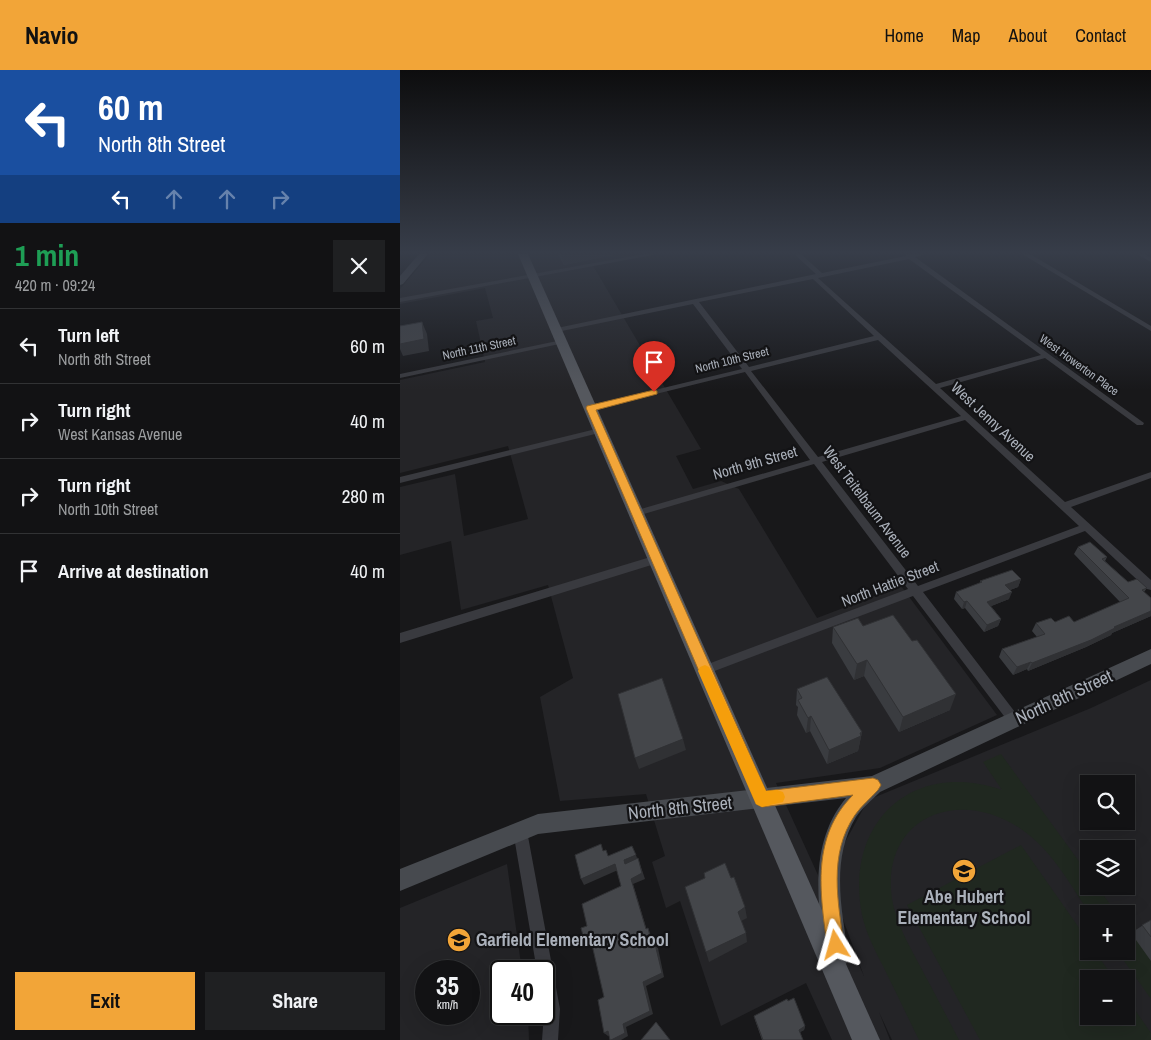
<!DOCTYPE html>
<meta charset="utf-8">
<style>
body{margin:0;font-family:"Archivo Narrow",sans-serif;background:#1f2022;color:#f1f3f6;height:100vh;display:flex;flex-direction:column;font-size:19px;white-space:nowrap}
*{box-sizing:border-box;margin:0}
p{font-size:16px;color:#9c9ea0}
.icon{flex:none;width:28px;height:28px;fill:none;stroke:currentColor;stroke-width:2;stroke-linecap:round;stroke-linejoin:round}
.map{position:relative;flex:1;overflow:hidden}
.panel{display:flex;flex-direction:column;background:#121214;width:400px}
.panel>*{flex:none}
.top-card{background:#1a4fa0;color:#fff;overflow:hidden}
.fabs{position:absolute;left:680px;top:705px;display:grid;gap:10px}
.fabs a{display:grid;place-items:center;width:55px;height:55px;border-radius:0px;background:#121214;box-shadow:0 5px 20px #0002,0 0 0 1px #313234;font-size:25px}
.speed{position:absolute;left:15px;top:890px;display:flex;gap:10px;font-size:25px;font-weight:700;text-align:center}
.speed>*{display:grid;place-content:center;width:65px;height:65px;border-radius:50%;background:#121214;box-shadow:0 5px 20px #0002,0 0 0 1px #313234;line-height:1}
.speed small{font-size:12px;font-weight:400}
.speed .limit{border:2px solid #111;border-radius:8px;background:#fff;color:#111}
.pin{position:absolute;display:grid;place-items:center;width:42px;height:42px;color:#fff;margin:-51px -21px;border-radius:50% 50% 50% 0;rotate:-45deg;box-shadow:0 0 5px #0007}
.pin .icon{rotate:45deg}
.me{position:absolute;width:55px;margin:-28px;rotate:352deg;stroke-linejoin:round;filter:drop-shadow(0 0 4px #0008)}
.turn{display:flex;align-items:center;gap:18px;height:105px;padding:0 15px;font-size:22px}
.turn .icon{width:65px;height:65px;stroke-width:2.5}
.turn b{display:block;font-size:35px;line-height:42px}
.lanes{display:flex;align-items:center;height:48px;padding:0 15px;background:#0003;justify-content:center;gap:25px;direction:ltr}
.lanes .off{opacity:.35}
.round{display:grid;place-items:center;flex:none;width:52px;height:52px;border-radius:0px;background:#1f2022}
.summary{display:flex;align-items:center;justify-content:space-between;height:85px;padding:0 15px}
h1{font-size:30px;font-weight:700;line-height:38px;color:#1e9e55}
.action{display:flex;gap:10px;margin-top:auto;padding:10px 15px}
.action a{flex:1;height:58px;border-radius:0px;background:#f2a538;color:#111;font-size:20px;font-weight:700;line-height:58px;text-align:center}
.action a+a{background:#1f2022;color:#f1f3f6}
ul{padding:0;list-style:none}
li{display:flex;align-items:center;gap:15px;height:75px;padding:0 15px;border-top:1px solid #313234}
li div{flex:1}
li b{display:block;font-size:19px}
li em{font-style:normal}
header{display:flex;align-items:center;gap:30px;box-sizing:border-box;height:70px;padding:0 25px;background:#f2a538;color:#111}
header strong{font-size:24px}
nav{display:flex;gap:28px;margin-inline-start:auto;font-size:18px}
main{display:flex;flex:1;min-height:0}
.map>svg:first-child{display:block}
.built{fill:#242427;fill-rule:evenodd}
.green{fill:#202820}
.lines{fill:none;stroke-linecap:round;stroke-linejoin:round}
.street{fill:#393a3f;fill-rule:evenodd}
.secondary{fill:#474a4f;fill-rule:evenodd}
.primary{fill:#55585e;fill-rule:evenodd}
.wall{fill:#3a3c40}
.shaded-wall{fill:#303134}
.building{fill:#44464a;stroke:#303134}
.route{fill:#f2a538;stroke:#9d6b24}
.slow{fill:#f59e0b}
.labels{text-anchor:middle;stroke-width:4.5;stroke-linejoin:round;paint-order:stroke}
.far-street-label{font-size:12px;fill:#aab0ba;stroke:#131315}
.street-label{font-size:15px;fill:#aab0ba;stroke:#131315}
.near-street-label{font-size:18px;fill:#aab0ba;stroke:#131315}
.near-poi-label{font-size:18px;font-weight:bold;fill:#aab0ba;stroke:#131315}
</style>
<header>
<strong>Navio</strong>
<nav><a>Home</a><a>Map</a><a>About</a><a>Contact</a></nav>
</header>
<main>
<section class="panel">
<div class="top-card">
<div class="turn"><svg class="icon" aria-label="left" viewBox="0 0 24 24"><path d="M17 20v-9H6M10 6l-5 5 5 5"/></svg><div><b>60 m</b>North 8th Street</div></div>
<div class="lanes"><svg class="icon" aria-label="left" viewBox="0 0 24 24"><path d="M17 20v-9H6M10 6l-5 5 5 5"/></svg><svg class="icon off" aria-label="ahead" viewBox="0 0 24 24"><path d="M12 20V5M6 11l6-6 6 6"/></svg><svg class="icon off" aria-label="ahead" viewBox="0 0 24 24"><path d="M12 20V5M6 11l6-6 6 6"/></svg><svg class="icon off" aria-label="right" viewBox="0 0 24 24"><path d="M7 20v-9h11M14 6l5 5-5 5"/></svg></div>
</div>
<div class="summary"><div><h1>1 min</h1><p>420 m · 09:24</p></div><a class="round"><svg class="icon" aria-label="close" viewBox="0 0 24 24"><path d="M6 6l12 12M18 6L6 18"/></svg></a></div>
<ul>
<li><svg class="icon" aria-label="left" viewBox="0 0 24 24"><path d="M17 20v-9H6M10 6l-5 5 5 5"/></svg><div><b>Turn left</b><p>North 8th Street</p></div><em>60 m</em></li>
<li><svg class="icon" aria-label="right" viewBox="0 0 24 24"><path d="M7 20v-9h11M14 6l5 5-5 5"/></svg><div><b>Turn right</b><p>West Kansas Avenue</p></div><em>40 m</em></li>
<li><svg class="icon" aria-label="right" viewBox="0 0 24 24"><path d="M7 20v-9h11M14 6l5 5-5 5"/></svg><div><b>Turn right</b><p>North 10th Street</p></div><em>280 m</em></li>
<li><svg class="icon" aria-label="arrive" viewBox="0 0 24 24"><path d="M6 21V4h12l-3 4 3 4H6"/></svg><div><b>Arrive at destination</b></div><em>40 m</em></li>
</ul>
<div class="action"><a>Exit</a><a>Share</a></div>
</section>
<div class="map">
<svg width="751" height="970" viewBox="0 0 751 970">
<rect width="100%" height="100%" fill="#18181a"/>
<g class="built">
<path d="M30 184H242L192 194 301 379 276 386 293 419 321 411 339 419 417 548 501 516 597 645 480 698 376 713 464 906 441 844 438 785 468 730 691 638 751 610V970H492L479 942 490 970H432L406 913 321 956 280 831 266 838 252 792 265 786 246 724 160 731 140 627 173 608 148 515 61 540 51 471 0 485V417L55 404 64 466 128 449 108 376 0 403V310L85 292 76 251 93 248 85 218 0 234V219ZM689 714H726V751H689ZM689 779H726V816H689ZM689 844H726V881H689ZM689 909H726V946H689Z"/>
<path d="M107 794 122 901H101V944H128L129 970H0V838ZM26 901H69V944H26Z"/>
</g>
<g class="green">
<path d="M601 684 689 805V816H697L717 844H690C670 814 651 779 621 759 559 716 480 747 492 829 496 853 509 875 520 896 533 920 546 945 559 970H519C507 946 496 922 484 898 476 882 466 864 462 845 444 753 512 689 602 720L583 692Z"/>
<polygon points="621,775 689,872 689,881 695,881 714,909 689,909 689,946 726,946 726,927 751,963 751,970 580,970 507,835"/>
<polygon points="726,856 751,889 751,929 717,881 726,881"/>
</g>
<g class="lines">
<g class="street">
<polygon points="244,184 258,184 0,232 0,228"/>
<path d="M394 184H401L422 203 506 186V184H526L515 187 744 353 743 355H737L645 288 540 318 665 432 751 402V408L671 437 751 510V520L747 519 685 461 523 522 618 646 620 650 618 654 614 656 610 654 513 526 304 605 300 603 298 600 300 597 508 519 414 394 237 446 234 445 232 443 234 441 410 390 345 302 191 340H188V336L342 299 293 234 157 262 154 260 157 258 416 204ZM509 189 641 285 536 314 418 208ZM413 209 474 266 349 297 299 232ZM478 270 561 346 418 387 351 301ZM565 350 679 456 518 516 422 392Z"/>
<polygon points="622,184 630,184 751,256 751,261"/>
<polygon points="737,184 745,184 751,188 751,192"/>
<polygon points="162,270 164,271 164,273 0,308 0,304"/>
<polygon points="200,358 204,360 203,362 0,413 0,407"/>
<polygon points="257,485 262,489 261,492 0,573 0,563"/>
<polygon points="120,754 125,756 127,761 160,939 158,970 142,970 144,944 144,901 137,901 113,761 115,756"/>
</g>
<g class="secondary">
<polygon points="19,184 28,184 3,214 0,215 0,206"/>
<path d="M751 579V594L480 722C472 730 462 738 456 747 430 790 442 842 449 888L445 896 437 900 429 896 425 888C418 834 408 774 446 728L138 764 0 821V799L138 744 472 706Z"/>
</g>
<polygon class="primary" points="118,184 128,184 480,970 452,970"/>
</g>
<g class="wall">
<polygon points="158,184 218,184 164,195"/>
<polygon points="678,477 707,487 705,491 728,512 747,518 744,522 751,528 751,546 712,563 711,565 686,577 628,601 627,599 613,605 599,587 602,579 637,567 632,561 636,553 655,552 674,552 720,532 674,484"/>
<polygon points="621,509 618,517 610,520 609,529 591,536 601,549 598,556 584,562 565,538 562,539 554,529 556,522 580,513 580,511"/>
<polygon points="463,556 550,640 499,662 464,606 454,610 432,573 433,557"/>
<polygon points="397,619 462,662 458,681 427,694 410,661 406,663 397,645 398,637 396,635"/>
<polygon points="751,850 751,891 731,863"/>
<polygon points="354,946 405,956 404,960 400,962 403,970 362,970 355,950"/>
</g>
<g class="shaded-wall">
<polygon points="161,184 218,184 164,195"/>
<polygon points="22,252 27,264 29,281 3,286 0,279 0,274"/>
<polygon points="621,509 618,517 602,523 605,515"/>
<polygon points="612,522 609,529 584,539 587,532"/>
<polygon points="567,531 565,538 562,539 564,532"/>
<polygon points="751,541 751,546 712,563 711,565 686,577 628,601 632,593"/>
<polygon points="601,549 598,556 584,562 587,555"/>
<polygon points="467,590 464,606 454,610 457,594"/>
<polygon points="631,592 627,599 613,605 617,597"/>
<polygon points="556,624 550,640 499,662 503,647"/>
<polygon points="411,646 410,661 406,663 408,648"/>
<polygon points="462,662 458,681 427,694 429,680"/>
<polygon points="283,669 286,680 239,699 235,688"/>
<polygon points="236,785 238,791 225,794 224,790"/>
<polygon points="238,788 245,809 233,814 248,864 246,859 231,809"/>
<polygon points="215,794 218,800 184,815 181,809"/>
<polygon points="345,837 347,848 339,852 338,842"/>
<polygon points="248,858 250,863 255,880 252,875"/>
<polygon points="346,863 347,872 309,892 306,882"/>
<polygon points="190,866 193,870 188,873 184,869"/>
<polygon points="255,874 258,878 264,907 246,916 253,944 226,957 228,966 221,970 211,970 243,912"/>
<polygon points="405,956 404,960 398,963 399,960"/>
<polygon points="208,961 212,964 208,966 204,963"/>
</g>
<g class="building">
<polygon points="22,252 24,269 0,274 0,256"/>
<polygon points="690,472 707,487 702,489 728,512 737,509 747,518 742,520 751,528 751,541 714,557 715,558 691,570 632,593 631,592 617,597 602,579 645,564 636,553 651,548 655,552 669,546 674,552 729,528 678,477"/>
<polygon points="612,500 621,509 605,515 612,522 587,532 601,549 587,555 567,531 564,532 556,522 582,512 580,511"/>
<polygon points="493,545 512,571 517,570 556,624 503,647 467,590 457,594 433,557 458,548 463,556"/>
<polygon points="427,607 462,662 460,663 461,666 429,680 411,646 408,648 398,630 402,628 397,619"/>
<polygon points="262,608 283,669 235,688 218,624"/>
<polygon points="201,774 203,781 206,780 208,786 232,776 236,785 224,790 225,794 238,788 242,803 231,809 246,859 248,858 252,875 255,874 262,903 243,912 250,941 223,954 225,963 211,970 210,970 208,961 204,963 198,930 204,927 190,866 184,869 181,858 187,856 182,834 221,816 215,794 181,809 175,785"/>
<polygon points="325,793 331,808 334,807 345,837 338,842 346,863 306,882 285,817 305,808 304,803"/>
<polygon points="751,850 751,867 742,855"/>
<polygon points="394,928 405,956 399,960 403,970 363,970 354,946 387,929 388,931"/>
<polygon points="256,952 270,970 241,970"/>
</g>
<linearGradient id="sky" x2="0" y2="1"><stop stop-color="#0d0d0e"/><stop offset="0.57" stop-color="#373d49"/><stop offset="1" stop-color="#373d49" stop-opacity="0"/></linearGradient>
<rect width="751" height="320" fill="url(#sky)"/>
<path class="route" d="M254 320 257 321V324L196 340 366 721 473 708 478 710 481 715 478 720C471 728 461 736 455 745 428 784 438 832 444 875L442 881 436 884 429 881 427 875C420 822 411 767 453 725L362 737 356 734 186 338 187 336Z"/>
<polygon class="slow" points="305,595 309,597 311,601 366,721 377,720 383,722 385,727 383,732 362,737 356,734 298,601 300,597"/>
<defs>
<g id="school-disc" transform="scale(1.25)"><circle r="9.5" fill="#f2a538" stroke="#131315"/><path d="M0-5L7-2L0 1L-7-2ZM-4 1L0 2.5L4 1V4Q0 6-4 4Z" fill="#111"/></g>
</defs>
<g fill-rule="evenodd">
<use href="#school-disc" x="564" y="801"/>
<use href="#school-disc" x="59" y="870"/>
</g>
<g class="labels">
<g class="far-street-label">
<text transform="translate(79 278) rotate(-12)" y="4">North 11th Street</text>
<text transform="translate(332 290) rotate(-14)" y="4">North 10th Street</text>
<text transform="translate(679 295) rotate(36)" y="4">West Howerton Place</text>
</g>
<g class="street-label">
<text transform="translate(593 352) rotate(43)" y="5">West Jenny Avenue</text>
<text transform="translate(355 393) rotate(-16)" y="5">North 9th Street</text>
<text transform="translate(467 432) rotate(53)" y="5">West Teitelbaum Avenue</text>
<text transform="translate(490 514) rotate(-21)" y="5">North Hattie Street</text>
</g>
<g class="near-street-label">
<text transform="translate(664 627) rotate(-25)" y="6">North 8th Street</text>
<text transform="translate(280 738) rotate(-6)" y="6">North 8th Street</text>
</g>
<g class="near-poi-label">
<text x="564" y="833">Abe Hubert<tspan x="564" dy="21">Elementary School</tspan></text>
<text x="76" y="876" text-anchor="start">Garfield Elementary School</text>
</g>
</g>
</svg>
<div class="fabs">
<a><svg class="icon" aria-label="search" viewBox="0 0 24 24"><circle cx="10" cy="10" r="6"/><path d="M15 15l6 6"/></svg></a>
<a><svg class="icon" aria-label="layers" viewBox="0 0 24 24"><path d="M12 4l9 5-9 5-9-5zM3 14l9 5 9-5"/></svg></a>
<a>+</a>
<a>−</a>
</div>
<div class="speed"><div>35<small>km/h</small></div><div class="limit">40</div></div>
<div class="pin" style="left:254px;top:322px;background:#d93025"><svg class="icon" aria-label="arrive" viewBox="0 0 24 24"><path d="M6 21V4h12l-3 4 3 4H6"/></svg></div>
<svg class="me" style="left:436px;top:875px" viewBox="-20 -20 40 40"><path d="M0-17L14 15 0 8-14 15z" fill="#f2a538" stroke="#fff" stroke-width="4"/></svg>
</div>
</main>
